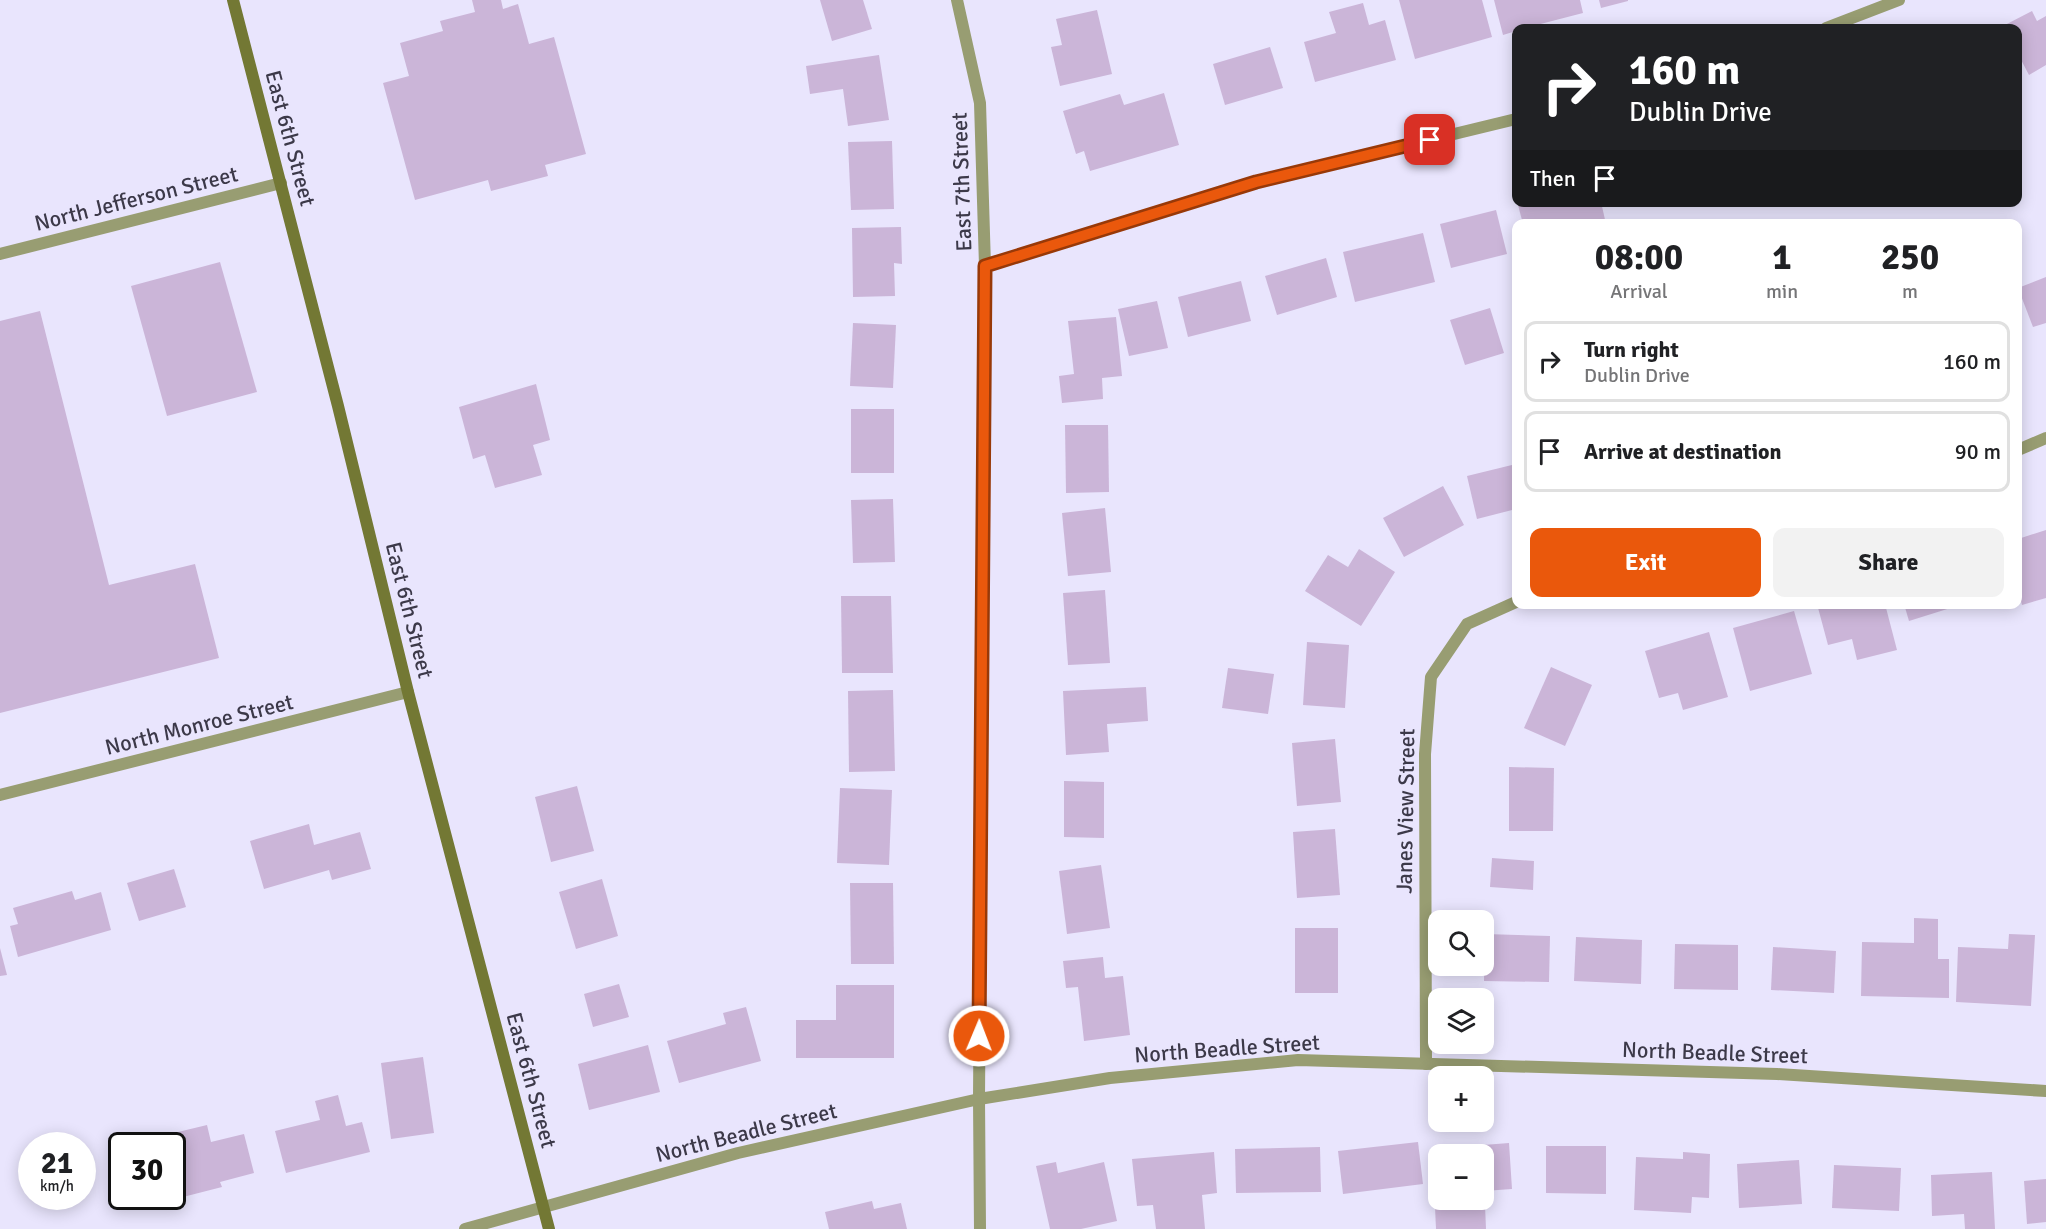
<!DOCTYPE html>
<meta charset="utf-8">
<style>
body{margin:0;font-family:Signika,sans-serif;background:#f2f2f2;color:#202124;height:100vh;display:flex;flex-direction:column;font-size:22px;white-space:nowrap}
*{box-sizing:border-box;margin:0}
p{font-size:20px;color:#757577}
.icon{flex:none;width:33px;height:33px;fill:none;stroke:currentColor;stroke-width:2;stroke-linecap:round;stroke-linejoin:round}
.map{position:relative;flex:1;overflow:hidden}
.panel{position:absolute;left:1512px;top:219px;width:510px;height:390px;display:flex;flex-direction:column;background:#fff;border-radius:12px;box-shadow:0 3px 15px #0003}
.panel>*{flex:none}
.banner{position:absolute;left:1512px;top:24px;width:510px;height:183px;border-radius:12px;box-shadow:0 3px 15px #0003;background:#202124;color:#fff;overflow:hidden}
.tools{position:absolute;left:1428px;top:910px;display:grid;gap:12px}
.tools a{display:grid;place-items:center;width:66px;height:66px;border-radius:12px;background:#fff;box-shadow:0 3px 15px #0003;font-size:30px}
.speed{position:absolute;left:18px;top:1132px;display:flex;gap:12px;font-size:30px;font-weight:700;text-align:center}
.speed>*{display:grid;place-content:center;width:78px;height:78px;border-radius:50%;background:#fff;box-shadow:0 3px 15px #0003;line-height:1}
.speed small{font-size:15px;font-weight:400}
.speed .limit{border:3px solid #111;border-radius:9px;background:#fff;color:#111}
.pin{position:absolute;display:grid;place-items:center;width:51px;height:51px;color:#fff;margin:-26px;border-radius:12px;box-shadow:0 3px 9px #0006}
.me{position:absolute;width:66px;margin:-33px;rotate:1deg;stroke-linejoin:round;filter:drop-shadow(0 0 4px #0008)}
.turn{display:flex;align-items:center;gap:21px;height:126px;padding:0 18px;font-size:27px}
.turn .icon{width:78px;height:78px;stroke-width:2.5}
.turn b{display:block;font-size:42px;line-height:51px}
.then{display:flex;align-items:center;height:57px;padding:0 18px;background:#0003;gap:12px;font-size:22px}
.eta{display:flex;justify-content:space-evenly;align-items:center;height:102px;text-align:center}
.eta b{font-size:36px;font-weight:700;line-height:42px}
.button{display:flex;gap:12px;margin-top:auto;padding:12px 18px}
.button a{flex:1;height:69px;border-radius:12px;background:#ea580c;color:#fff;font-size:24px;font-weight:700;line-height:69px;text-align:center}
.button a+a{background:#f2f2f2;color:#202124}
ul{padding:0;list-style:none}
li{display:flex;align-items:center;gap:18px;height:81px;margin:0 12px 9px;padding:0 6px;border:3px solid #e0e0e0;border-radius:12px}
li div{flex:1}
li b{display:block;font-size:22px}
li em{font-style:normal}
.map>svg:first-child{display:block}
.building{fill:#cbb5d8}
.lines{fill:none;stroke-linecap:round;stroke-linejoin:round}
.minor{stroke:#989d72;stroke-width:12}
.secondary{stroke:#737834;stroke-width:12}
.route-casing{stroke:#983908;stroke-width:15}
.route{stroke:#ea580c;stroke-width:10}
.labels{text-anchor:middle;stroke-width:4.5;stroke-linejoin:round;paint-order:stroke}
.street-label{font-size:22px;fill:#3c3949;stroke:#e9e5fd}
</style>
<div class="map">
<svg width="2046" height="1229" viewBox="0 0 2046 1229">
<rect width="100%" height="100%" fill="#e9e5fd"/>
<g class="building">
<polygon points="472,0 501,0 503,9 518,4 529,44 554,37 586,154 545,165 548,176 491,191 488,180 415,200 383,83 409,76 400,43 443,31 440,21 475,12"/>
<polygon points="820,0 863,0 872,29 832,41"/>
<polygon points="1399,0 1482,0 1492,37 1415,59"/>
<polygon points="1494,0 1580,0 1583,13 1525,28 1516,28 1516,31 1503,35"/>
<polygon points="1599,0 1628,0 1628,1 1601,8"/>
<polygon points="1363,3 1369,25 1385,20 1396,60 1315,82 1304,42 1336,33 1329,12"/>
<polygon points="1097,10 1112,74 1060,86 1051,47 1062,45 1056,19"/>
<polygon points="2032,11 2037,21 2046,16 2046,65 2029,75 2018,54 2018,28 2004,28 2003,26"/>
<polygon points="1270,47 1283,88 1225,105 1213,64"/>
<polygon points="879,55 889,120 848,126 843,89 810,94 806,66"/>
<polygon points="1164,93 1179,145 1090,171 1084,151 1076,154 1063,111 1120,94 1124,105"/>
<polygon points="892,141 894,209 851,210 848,142"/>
<polygon points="1528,202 1601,202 1606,224 1523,224 1518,205"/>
<polygon points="1496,210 1507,254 1451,268 1440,224"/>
<polygon points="901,227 902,264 894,263 895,296 853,297 852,228"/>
<polygon points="1423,233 1435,282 1355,302 1343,252"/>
<polygon points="1326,258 1337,297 1277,315 1265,276"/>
<polygon points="220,262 257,392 167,416 131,286"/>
<polygon points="2046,277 2046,323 2033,327 2018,288"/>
<polygon points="1241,281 1251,321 1188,337 1178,297"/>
<polygon points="1157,301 1168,348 1129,356 1118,309"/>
<polygon points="1490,308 1504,353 1465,365 1450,320"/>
<polygon points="40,311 109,585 195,564 219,658 0,713 0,321"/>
<polygon points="1116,317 1122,376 1102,378 1103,399 1062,403 1059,376 1074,374 1068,321"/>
<polygon points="853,323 896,325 893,388 850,386"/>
<polygon points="536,384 550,440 533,445 542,475 495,488 485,455 473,459 459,407"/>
<rect x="851" y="409" width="43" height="64"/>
<polygon points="1065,425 1108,425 1109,492 1066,493"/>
<polygon points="1516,464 1516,509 1477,519 1467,476"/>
<polygon points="1443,486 1464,525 1404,557 1383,518"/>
<polygon points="893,499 895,562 853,563 851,500"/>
<polygon points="1105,508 1111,572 1068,576 1062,513"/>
<polygon points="2046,530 2046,598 2022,605 2018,589 2018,539"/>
<polygon points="1359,549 1395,572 1361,626 1305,591 1328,555 1348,567"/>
<polygon points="1105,590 1110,663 1068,665 1063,593"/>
<polygon points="841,596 891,596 893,673 842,673"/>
<polygon points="1817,604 1885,604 1897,650 1857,660 1852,639 1828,645"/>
<polygon points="1904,604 1960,604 1960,605 1909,621"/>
<polygon points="1794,611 1812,674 1750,691 1733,628"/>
<polygon points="1709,632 1728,697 1683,710 1678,693 1659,698 1645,651"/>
<polygon points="1307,642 1349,645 1345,708 1303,705"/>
<polygon points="1551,667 1592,685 1565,746 1524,728"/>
<polygon points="1228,668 1274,674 1268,714 1222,708"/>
<polygon points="1146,687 1148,721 1107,724 1109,752 1066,755 1063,691"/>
<polygon points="893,690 895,771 849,772 848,691"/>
<polygon points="1335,739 1341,802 1297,806 1292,743"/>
<polygon points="1509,767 1554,768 1553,831 1509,831"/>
<polygon points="1064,781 1104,782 1104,838 1064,837"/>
<polygon points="577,786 594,851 551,862 535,797"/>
<polygon points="840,788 892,790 889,865 837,863"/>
<polygon points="309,824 314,845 360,832 371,869 332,880 329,870 264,889 250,841"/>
<polygon points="1335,829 1340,895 1297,898 1293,832"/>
<polygon points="1492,858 1534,861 1533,890 1490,887"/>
<polygon points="1101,865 1110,928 1067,934 1059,871"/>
<polygon points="174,869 186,907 139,921 127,883"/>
<polygon points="602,879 618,936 576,949 559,892"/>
<polygon points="850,883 893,883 894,964 851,964"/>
<polygon points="72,891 75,900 101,892 111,930 18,957 10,926 18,924 13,908"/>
<polygon points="1914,918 1938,919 1938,959 1949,959 1949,998 1861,996 1862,942 1914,943"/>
<rect x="1295" y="928" width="43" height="65"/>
<polygon points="1485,934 1550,936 1549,982 1484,981"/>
<polygon points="2009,934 2035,935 2031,1006 1956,1002 1958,947 2008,949"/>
<polygon points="1576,937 1642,940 1641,984 1574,981"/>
<polygon points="1675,944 1738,945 1738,990 1674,989"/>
<polygon points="1773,947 1836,951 1834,993 1771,990"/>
<polygon points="0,948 7,975 0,976"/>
<polygon points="1103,957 1105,978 1123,976 1130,1035 1084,1041 1078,987 1066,988 1063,961"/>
<polygon points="619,984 629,1017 593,1027 584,994"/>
<polygon points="836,985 894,985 894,1058 796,1058 796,1020 836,1020"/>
<polygon points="746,1007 761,1061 679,1083 667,1041 726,1024 723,1013"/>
<polygon points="648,1045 660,1092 589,1110 578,1064"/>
<polygon points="423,1057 434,1133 391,1139 381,1063"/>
<polygon points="338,1095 346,1126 362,1122 370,1152 286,1173 275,1131 320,1120 315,1101"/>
<polygon points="207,1125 211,1142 244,1134 254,1173 220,1182 222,1187 140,1208 138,1197 172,1197 172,1158 183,1155 178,1132"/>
<polygon points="159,1138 161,1146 128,1146 128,1145"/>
<polygon points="1418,1142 1423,1184 1343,1194 1338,1151"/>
<polygon points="1509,1143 1512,1189 1484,1191 1484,1155 1446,1155 1445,1148"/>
<polygon points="1546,1146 1606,1146 1606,1194 1546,1193"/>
<polygon points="1320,1147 1321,1192 1236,1193 1235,1149"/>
<polygon points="1214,1152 1217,1193 1202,1195 1205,1229 1156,1229 1153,1205 1137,1206 1132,1159"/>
<polygon points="1683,1152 1710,1154 1709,1198 1692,1197 1691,1213 1634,1210 1636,1157 1683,1159"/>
<polygon points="1799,1160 1802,1204 1739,1208 1737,1164"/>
<polygon points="1056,1162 1058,1173 1104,1162 1117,1221 1081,1229 1050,1229 1036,1166"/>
<polygon points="1834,1165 1901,1168 1899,1211 1832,1208"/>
<polygon points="1992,1172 1995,1229 1965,1229 1964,1214 1932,1216 1931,1175"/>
<polygon points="2046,1179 2046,1222 2027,1224 2024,1181"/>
<polygon points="872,1201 874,1209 901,1203 907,1229 829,1229 825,1212"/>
<polygon points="1485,1205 1486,1229 1436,1229 1435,1207"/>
</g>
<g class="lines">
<g class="minor">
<polyline points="957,0 980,103 985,266 979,1099 980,1229"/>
<polyline points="1826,28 1899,0"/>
<polyline points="0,254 281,183"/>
<polyline points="985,266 1256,182 1516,119"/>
<polyline points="2018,450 2046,438"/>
<polyline points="0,795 408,692"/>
<polyline points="1426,1064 1425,754 1431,677 1467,624 1516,602"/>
<polyline points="465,1229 738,1153 979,1099 1110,1078 1298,1060 1777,1074 2046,1091"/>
</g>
<polyline class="secondary" points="233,0 338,406 408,692 549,1229"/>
</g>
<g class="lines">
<g class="route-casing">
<polyline id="route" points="979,1036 985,266 1256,182 1430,140"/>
</g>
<use href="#route" class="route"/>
</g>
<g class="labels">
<g class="street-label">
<text transform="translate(291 138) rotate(75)" y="8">East 6th Street</text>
<text transform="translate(961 182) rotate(-92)" y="8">East 7th Street</text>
<text transform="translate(136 198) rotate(-14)" y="8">North Jefferson Street</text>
<text transform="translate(410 610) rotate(76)" y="8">East 6th Street</text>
<text transform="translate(199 724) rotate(-14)" y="8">North Monroe Street</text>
<text transform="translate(1405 811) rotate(-89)" y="8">Janes View Street</text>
<text transform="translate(1227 1048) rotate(-4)" y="8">North Beadle Street</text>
<text transform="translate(1715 1052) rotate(2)" y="8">North Beadle Street</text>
<text transform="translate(532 1080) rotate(75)" y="8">East 6th Street</text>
<text transform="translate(746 1132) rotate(-14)" y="8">North Beadle Street</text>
</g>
</g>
</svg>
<div class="tools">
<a><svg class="icon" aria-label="search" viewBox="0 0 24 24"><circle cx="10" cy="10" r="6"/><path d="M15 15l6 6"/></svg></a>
<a><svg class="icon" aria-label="layers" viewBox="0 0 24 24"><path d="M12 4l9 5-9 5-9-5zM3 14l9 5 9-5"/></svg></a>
<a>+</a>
<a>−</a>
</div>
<div class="speed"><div>21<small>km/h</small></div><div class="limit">30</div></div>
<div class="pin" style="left:1430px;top:140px;background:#d93025"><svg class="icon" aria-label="arrive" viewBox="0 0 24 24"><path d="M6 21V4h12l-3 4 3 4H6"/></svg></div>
<svg class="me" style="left:979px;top:1036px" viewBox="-20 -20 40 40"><circle r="17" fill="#ea580c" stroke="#fff" stroke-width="3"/><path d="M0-11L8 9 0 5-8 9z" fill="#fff"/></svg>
<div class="banner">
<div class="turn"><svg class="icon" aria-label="right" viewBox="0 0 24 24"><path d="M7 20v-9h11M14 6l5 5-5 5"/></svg><div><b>160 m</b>Dublin Drive</div></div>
<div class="then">Then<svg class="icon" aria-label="arrive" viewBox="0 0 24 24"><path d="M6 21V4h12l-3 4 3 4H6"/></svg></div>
</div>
<section class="panel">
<div class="eta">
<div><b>08:00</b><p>Arrival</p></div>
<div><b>1</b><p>min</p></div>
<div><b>250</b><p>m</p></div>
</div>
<ul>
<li><svg class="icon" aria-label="right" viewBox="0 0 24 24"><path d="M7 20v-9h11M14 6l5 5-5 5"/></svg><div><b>Turn right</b><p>Dublin Drive</p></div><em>160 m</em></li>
<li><svg class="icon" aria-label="arrive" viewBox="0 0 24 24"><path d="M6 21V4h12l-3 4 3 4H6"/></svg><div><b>Arrive at destination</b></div><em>90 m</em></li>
</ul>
<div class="button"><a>Exit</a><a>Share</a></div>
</section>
</div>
